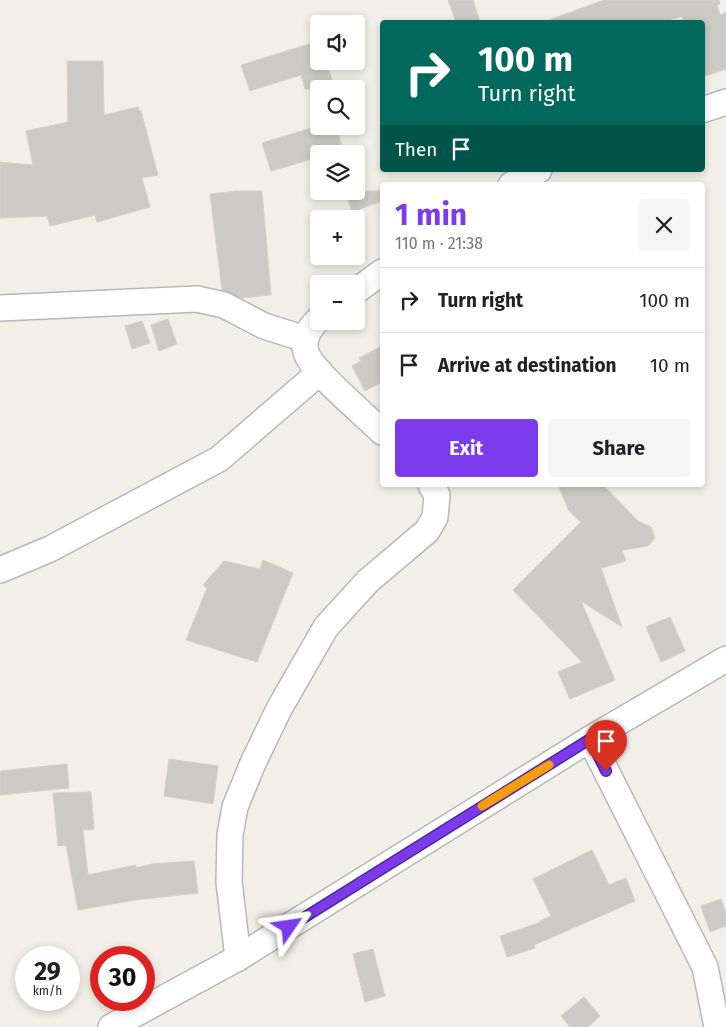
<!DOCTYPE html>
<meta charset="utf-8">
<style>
body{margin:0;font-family:"Fira Sans",sans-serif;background:#f6f6f6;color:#202124;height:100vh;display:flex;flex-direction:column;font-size:19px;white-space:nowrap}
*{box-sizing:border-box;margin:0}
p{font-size:16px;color:#757577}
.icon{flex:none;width:28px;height:28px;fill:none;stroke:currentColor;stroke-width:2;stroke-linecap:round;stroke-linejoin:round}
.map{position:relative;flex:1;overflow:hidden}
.panel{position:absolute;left:380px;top:182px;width:325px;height:305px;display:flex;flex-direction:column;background:#fff;border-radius:5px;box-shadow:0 2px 8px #0003}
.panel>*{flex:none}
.guide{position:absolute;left:380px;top:20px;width:325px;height:152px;border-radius:5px;box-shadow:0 2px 8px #0003;background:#00695c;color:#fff;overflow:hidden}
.tools{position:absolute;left:310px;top:15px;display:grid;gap:10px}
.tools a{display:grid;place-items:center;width:55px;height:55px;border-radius:5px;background:#fff;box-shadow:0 2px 8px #0003;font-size:25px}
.speed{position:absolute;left:15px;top:946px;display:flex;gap:10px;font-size:25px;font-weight:700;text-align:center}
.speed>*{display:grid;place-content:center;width:65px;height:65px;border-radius:50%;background:#fff;box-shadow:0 2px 8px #0003;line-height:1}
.speed small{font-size:12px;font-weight:400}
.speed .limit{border:8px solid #d22;background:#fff;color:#111}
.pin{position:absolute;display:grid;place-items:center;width:42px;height:42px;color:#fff;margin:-51px -21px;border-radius:50% 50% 50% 0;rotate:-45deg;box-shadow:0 0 5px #0007}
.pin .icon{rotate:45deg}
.me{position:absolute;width:55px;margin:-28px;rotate:58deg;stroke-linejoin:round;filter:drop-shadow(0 0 4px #0008)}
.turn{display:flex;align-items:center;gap:18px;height:105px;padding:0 15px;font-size:22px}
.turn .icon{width:65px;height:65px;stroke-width:2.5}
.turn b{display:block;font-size:35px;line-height:42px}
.then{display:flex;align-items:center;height:48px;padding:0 15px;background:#0003;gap:10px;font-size:19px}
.round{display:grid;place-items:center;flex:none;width:52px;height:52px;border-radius:5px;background:#f6f6f6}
.headline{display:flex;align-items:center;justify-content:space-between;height:85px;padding:0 15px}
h1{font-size:30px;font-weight:700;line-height:38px;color:#7c3aed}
.cta{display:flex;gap:10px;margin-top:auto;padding:10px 15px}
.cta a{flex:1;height:58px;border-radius:5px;background:#7c3aed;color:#fff;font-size:20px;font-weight:700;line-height:58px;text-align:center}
.cta a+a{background:#f6f6f6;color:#202124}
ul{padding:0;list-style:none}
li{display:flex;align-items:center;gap:15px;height:65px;padding:0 15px;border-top:1px solid #e0e0e0}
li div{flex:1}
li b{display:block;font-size:19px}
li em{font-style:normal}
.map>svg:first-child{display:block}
.building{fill:#cccac5;stroke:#d6d1c6}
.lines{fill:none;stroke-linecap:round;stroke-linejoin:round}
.minor-casing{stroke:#b5b8bc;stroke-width:28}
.minor{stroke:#fff;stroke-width:25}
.route-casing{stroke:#51269a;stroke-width:12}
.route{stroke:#7c3aed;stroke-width:9}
.slow{stroke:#f59e0b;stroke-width:9}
</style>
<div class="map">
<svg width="726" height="1027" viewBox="0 0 726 1027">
<rect width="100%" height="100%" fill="#f1efe8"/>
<g class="building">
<polygon points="448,0 473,0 480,22 456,22"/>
<polygon points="604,0 719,0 720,4 717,5 720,15 726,12 726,69 702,77 702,22 684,22 682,16 662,22 549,22 549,20"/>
<polygon points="319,41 319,61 326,61 335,89 305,89 301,75 250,91 241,65"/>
<polygon points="67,61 103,61 104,115 138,107 139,111 141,111 158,175 142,178 150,207 97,222 95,215 50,226 47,216 0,218 0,162 33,165 26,131 68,122"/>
<polygon points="318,126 336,126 343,150 319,154 319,157 271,171 262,143"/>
<polygon points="236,191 262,191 271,295 241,298 222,290 210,194"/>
<polygon points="345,191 382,191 382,201 352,212"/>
<polygon points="168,319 177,344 159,351 151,325"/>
<polygon points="142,321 150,343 132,349 125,326"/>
<polygon points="382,346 382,382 365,391 352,366 361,361 359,358"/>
<polygon points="558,485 603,485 638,521 651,527 655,538 648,546 622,550 626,561 601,568 622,627 581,601 615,680 570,699 558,672 582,662 513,590 581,522 569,511"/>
<polygon points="263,560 293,573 257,662 186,640 207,588 203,585 224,561 260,569"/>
<polygon points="670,617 685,651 661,662 646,627"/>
<polygon points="169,759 218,766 213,804 164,796"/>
<polygon points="67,764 69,788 0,795 0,771"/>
<polygon points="91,792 94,829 83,830 88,875 136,865 136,868 152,864 194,861 198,893 135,900 78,910 66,845 58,846 53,793"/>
<polygon points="592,850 609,885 626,878 635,901 534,945 535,948 507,957 500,936 541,922 540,921 551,916 533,879"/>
<polygon points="721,899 726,913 726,926 710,932 701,906"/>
<polygon points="373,949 385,996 365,1002 353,954"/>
<polygon points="584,997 600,1016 588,1027 570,1027 561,1016"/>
</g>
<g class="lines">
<g class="minor-casing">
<g id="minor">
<polyline points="702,110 726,102"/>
<polyline points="511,185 539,170"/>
<polyline points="356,291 382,272"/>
<polyline points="0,308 197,299 224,305 264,326 305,339"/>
<path d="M319 319C308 329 300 342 308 357 319 377 364 414 382 432"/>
<polyline points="0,570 50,549 219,459 320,372"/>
<polyline points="590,739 705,967 717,1027"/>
<polyline points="238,958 229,882 230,835 235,807 253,763 279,709 326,627 368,581 427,531 435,517 437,495 431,485"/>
<polyline points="111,1027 238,958 590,739 726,659"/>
</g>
</g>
<use href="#minor" class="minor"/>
</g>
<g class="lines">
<g class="route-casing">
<polyline id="route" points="289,927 590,739 606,771"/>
</g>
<use href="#route" class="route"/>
<polyline class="slow" points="482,806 549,765"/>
</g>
</svg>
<div class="tools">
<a><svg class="icon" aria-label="sound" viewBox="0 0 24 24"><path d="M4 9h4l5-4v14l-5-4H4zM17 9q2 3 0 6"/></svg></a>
<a><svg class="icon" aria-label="search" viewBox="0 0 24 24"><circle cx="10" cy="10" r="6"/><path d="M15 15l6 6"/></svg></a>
<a><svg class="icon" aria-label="layers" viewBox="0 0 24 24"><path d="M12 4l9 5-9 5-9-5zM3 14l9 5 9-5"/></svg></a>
<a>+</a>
<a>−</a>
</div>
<div class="speed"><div>29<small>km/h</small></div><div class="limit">30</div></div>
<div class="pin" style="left:606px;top:771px;background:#d93025"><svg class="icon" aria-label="arrive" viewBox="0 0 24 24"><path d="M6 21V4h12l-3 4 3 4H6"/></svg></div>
<svg class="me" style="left:289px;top:927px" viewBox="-20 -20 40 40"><path d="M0-17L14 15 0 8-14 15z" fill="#7c3aed" stroke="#fff" stroke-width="4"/></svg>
<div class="guide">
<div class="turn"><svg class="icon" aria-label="right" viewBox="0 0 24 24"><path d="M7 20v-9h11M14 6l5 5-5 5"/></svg><div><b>100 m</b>Turn right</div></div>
<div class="then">Then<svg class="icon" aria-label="arrive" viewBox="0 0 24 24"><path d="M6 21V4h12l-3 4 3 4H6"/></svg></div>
</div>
<section class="panel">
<div class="headline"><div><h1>1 min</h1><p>110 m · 21:38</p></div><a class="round"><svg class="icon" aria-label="close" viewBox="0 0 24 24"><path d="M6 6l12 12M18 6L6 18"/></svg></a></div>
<ul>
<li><svg class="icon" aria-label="right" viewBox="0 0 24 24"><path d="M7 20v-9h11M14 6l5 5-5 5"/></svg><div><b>Turn right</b></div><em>100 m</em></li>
<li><svg class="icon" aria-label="arrive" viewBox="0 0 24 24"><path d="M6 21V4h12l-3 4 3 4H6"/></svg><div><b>Arrive at destination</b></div><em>10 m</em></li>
</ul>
<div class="cta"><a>Exit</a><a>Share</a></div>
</section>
</div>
